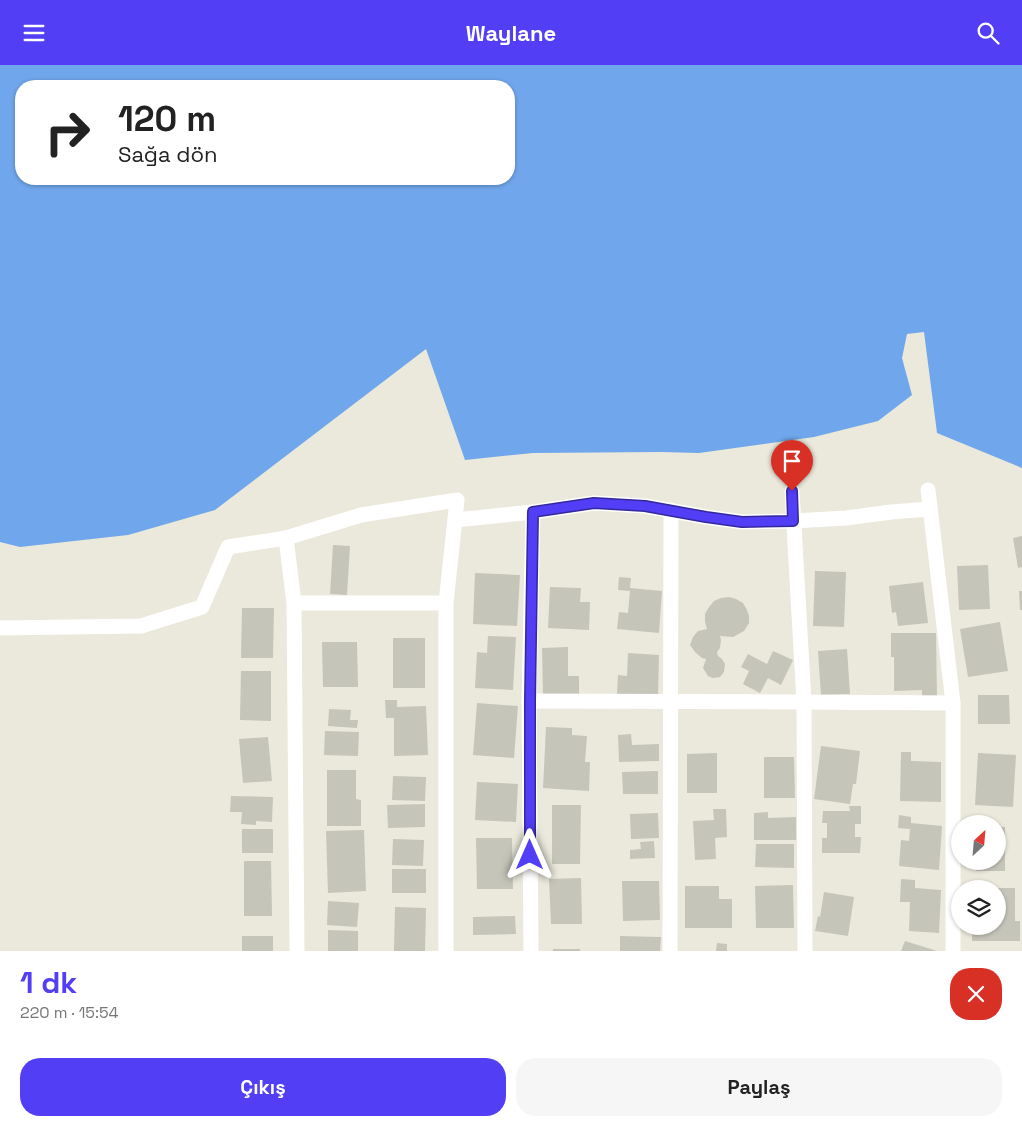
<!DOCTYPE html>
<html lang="tr">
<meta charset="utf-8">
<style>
body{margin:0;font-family:"Space Grotesk",sans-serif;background:#f6f6f6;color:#222;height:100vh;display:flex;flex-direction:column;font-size:19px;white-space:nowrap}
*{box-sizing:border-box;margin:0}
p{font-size:16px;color:#767676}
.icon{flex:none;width:28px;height:28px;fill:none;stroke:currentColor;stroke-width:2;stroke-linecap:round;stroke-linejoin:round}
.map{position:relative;height:886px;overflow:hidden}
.sheet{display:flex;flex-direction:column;background:#fff;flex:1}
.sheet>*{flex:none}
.top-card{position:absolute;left:15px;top:15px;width:500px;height:105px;border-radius:20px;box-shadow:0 1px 4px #0004;background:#fff;color:#222;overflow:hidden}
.needle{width:32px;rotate:26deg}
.buttons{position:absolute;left:951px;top:750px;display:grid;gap:10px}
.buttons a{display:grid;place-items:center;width:55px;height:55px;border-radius:50%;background:#fff;box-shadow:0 1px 4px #0004;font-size:25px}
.pin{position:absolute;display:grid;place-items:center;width:42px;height:42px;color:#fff;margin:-51px -21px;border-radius:50% 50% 50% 0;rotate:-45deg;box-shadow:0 0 5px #0007}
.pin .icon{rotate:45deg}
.me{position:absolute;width:55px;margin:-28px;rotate:0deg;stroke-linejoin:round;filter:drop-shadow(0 0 4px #0008)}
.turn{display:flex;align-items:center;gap:18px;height:105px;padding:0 20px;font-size:22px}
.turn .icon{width:65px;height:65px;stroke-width:2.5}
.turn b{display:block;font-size:35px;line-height:42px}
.round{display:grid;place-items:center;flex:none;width:52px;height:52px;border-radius:20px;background:#f6f6f6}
.overview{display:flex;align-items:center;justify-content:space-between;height:85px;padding:0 20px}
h1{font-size:30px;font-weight:700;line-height:38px;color:#523ef5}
.primary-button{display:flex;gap:10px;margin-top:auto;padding:10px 20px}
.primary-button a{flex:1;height:58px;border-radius:20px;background:#523ef5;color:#fff;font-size:20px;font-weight:700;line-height:58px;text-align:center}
.primary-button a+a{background:#f6f6f6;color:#222}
header{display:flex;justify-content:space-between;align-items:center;height:65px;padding:0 20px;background:#523ef5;color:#fff;font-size:22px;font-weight:700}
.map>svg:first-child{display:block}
.water{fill:#70a6eb;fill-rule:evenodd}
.building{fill:#c6c5ba}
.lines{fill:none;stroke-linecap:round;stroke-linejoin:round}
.street{stroke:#fff;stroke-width:15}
.route-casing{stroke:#35289f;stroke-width:12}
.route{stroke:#523ef5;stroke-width:9}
</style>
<header><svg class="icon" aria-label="menu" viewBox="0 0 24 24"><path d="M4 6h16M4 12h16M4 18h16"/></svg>Waylane<svg class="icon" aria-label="search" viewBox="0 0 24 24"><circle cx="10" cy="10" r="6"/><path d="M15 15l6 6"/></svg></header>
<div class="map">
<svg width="1022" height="886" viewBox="0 0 1022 886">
<rect width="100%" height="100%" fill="#ebe9db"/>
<path class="water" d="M0 0H1022V403L937 368 924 267 907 269 902 293 912 330 878 356 814 372 699 388 661 387 533 388 465 395 426 284 215 445 128 470 20 482 0 477ZM21 21H509V114H21Z"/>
<g class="building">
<polygon points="1022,471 1022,502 1018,503 1013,473"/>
<polygon points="333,480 350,481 347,530 330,529"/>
<polygon points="988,500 990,544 959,545 957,501"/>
<polygon points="815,506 846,507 844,562 813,561"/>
<polygon points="475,508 520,510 517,561 473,559"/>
<polygon points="619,512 631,513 630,523 662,526 659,568 617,564 619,547 628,548 630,526 618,525"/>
<polygon points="923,517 928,558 898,561 896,547 892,548 889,521"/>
<polygon points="550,522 581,523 580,537 590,537 589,565 548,563"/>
<polygon points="1019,526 1022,526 1022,545 1020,545"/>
<polygon points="729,532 736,534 743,538 747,545 749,551 749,558 744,566 733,572 720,571 721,575 720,583 717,587 718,591 722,594 725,599 724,607 720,612 713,613 708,611 703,603 706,594 702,593 695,587 690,580 693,572 698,566 707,564 705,557 705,549 709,542 714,536 721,533"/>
<polygon points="242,543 274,543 273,593 241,593"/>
<polygon points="1000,557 1008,606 968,612 960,564"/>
<polygon points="891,568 936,568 937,632 922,632 922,625 894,626 894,592 891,592"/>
<polygon points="488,571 516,572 513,625 475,623 477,587 487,588"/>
<rect x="393" y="573" width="32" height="50"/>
<polygon points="322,577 357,577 358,622 323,622"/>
<polygon points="568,582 568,611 579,611 579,632 543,633 542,583"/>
<polygon points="847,584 850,629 821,630 818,586"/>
<polygon points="773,586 793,595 781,620 768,613 760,628 743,619 749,606 741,602 748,589 767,599"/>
<polygon points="628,588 659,590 658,631 617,629 618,610 627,611"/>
<polygon points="241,606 271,606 271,656 240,655"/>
<polygon points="978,630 1009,630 1010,659 978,659"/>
<polygon points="385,635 397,635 397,642 426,641 428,690 394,691 394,653 386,653"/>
<polygon points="477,638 518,641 514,693 473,690"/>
<polygon points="329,644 351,645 350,655 358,655 357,663 328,661"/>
<polygon points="546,662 572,663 572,670 587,671 585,697 590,697 589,726 543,723"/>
<polygon points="325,666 359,667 358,691 324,690"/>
<polygon points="631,669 632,680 659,679 659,696 619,697 618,670"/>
<polygon points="268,672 272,716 243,718 239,674"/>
<polygon points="821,681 860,686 856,719 853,719 850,739 814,734"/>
<polygon points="901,687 911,687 911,696 941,697 941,737 900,736"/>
<polygon points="717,688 717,728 687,728 687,689"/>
<polygon points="978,688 1016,690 1013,742 975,740"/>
<polygon points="764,692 794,692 795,733 764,733"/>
<polygon points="327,705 356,705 356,734 361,735 361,761 327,761"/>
<polygon points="658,706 658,729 623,729 622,707"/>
<polygon points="393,711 426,712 425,736 392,735"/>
<polygon points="477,717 518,719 516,757 475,755"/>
<polygon points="231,731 273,732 272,757 256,756 256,760 241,759 242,747 230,747"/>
<polygon points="425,739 425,762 388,763 387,740"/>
<polygon points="552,740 581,740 580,799 552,799"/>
<polygon points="849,741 861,741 861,759 855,759 855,772 861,772 860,788 822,788 822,773 827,773 827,758 822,758 823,746 850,746"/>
<polygon points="713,744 726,744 727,772 715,773 716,794 695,795 693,756 714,755"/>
<polygon points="768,747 768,753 796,752 796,775 754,775 754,748"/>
<polygon points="658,748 659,773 631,774 630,749"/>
<polygon points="899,750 911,752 911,758 942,761 939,805 899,801 901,775 909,776 910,764 898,763"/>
<polygon points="998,762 1005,762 1005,806 976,806 976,796 998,796"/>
<rect x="242" y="764" width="31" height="24"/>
<polygon points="364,765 366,826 328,828 326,766"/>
<polygon points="476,773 512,773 513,824 477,824"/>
<polygon points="393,774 424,775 423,801 392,800"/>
<polygon points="654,776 655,793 630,794 630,785 641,784 640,777"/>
<polygon points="756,779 794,779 794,803 755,802"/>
<polygon points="244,796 271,796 272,851 244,851"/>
<rect x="392" y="804" width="34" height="24"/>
<polygon points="581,813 582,859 551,859 549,814"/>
<polygon points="901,814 915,815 915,823 941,825 939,868 909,866 910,837 900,837"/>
<polygon points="622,816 659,816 660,855 623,856"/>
<polygon points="793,820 794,863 756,863 755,821"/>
<polygon points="685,821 719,821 719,834 732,834 732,863 685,863"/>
<polygon points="998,823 1015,823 1015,856 1020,856 1020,876 972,876 972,861 998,861"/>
<polygon points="824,827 854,832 848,871 815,866 818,851 820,852"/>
<polygon points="328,836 359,838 357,862 327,860"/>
<polygon points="395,842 426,843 425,886 394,886"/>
<polygon points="515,851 516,869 473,870 473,852"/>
<polygon points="328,865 358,866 358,886 328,886"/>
<rect x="242" y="871" width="31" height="15"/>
<polygon points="620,871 661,872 660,886 620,886"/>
<polygon points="905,876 937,886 901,886"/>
<polygon points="717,878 727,879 727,886 716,886"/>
<rect x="553" y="884" width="27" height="2"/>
</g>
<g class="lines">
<g class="street">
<polyline points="928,425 953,638 953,886"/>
<polyline points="792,426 804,637 805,886"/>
<polyline points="455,455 533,447 594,438 645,441 706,452 743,457 793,456 846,453 891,447 930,444"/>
<polyline points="286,473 294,538 297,886"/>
<polyline points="294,538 446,538"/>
<polyline points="0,563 141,561 202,542 228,482 286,473 361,450 457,435 446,538 446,886"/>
<polyline points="529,636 804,637 953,638"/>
<polyline points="531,886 529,636 533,447"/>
<polyline points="670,886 671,445"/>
</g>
</g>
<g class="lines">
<g class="route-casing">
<polyline id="route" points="530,790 530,636 533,447 594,438 645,441 706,452 742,457 793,456 792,426"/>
</g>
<use href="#route" class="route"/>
</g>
</svg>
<div class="buttons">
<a><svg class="needle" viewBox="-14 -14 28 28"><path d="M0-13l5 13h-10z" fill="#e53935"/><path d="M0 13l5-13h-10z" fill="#767676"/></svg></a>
<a><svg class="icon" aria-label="layers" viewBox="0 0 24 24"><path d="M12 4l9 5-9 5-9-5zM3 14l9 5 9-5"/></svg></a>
</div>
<div class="pin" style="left:792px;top:426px;background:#d93025"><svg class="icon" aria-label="arrive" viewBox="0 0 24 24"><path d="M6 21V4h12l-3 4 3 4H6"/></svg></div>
<svg class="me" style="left:530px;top:790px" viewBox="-20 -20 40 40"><path d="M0-17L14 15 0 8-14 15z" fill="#523ef5" stroke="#fff" stroke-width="4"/></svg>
<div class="top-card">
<div class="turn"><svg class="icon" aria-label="right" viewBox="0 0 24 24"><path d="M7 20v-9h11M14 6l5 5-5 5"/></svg><div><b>120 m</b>Sağa dön</div></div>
</div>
</div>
<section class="sheet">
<div class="overview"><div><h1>1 dk</h1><p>220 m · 15:54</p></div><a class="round" style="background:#d93025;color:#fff"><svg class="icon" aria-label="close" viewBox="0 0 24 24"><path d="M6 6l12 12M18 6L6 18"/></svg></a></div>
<div class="primary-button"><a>Çıkış</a><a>Paylaş</a></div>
</section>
